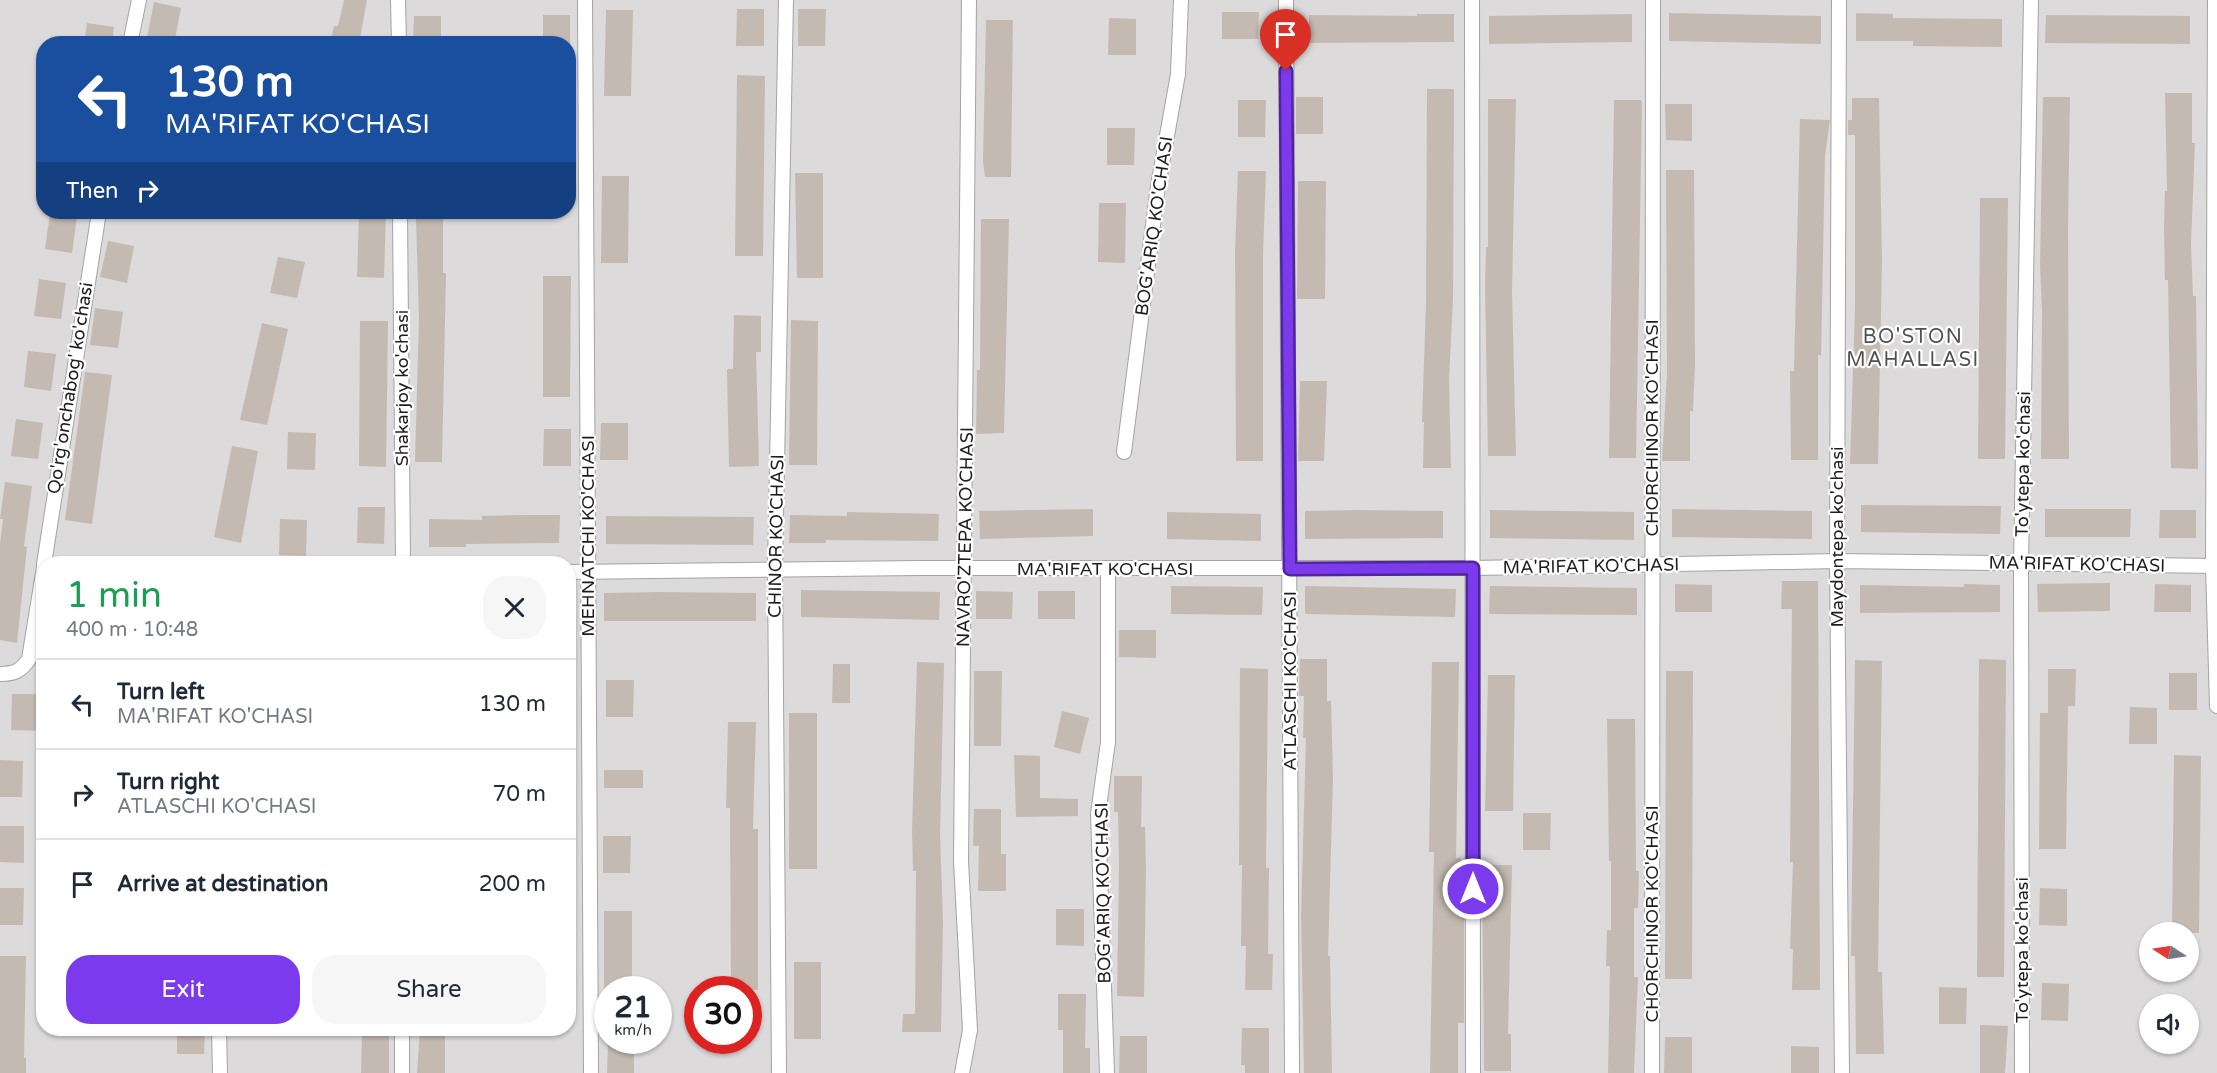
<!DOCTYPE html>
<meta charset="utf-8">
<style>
body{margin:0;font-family:"Varela Round",sans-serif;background:#f6f6f7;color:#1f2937;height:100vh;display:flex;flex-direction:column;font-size:22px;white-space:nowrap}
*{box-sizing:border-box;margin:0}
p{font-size:20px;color:#747a83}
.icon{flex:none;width:33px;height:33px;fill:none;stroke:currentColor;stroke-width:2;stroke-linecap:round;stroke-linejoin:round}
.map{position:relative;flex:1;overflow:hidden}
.side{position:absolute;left:36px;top:556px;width:540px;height:480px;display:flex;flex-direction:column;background:#fff;border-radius:24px;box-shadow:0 2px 4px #0004}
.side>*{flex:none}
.banner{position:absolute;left:36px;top:36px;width:540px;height:183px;border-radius:24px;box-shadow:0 2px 4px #0004;background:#1a4fa0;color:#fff;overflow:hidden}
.needle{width:39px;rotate:282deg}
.controls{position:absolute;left:2139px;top:922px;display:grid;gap:12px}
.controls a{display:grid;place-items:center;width:60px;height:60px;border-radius:50%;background:#fff;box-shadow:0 2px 4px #0004;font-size:30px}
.speed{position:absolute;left:594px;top:976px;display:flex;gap:12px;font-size:30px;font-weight:700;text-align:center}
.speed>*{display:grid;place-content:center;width:78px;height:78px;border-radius:50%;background:#fff;box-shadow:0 2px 4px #0004;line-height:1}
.speed small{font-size:15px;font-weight:400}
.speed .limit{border:9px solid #d22;background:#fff;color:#111}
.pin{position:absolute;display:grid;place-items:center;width:51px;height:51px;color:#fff;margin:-62px -26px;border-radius:50% 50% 50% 0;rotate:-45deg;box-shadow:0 0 6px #0007}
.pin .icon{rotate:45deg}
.me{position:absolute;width:66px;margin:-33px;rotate:0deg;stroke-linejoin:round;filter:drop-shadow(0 0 4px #0008)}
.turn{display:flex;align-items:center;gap:21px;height:126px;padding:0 30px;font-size:27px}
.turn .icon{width:78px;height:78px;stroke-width:2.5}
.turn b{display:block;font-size:42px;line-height:51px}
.then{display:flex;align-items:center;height:57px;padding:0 30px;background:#0003;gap:12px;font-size:22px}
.round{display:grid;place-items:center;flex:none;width:63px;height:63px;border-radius:24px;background:#f6f6f7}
.headline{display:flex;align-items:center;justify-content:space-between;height:102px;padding:0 30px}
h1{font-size:36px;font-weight:600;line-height:45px;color:#1e9e55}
.cta{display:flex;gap:12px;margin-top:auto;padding:12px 30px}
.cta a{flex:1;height:69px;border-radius:24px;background:#7c3aed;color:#fff;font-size:24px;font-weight:600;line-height:69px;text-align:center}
.cta a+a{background:#f6f6f7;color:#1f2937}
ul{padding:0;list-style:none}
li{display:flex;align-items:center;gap:18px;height:90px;padding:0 30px;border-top:2px solid #e0e1e3}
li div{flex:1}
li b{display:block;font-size:22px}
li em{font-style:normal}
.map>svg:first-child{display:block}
.residential{fill:#dcdada;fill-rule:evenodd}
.building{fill:#c4bab2}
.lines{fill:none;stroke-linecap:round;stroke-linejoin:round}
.minor-casing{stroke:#a4a4a4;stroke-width:16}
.minor{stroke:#fff;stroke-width:14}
.route-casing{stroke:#51269a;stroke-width:15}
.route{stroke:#7c3aed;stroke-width:10}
.labels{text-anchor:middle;stroke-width:4.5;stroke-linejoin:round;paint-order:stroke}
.street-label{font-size:18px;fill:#1d1d1d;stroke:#fff}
.neighbourhood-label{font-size:20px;letter-spacing:1.5px;fill:#505050;stroke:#fff}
</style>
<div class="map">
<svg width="2217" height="1073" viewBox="0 0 2217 1073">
<rect width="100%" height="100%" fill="#efece3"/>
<path class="residential" d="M0 0H2217V1073H0ZM44 44H568V212H44ZM44 564H568V1029H44ZM2150 933H2188V972H2150ZM608 990H658V1041H608ZM698 990H748V1041H698ZM2150 1005H2188V1044H2150Z"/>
<g class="building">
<polygon points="344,0 367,0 359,44 330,44 334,26 338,26"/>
<polygon points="154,2 181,8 174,44 147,38"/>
<polygon points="737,9 764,9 764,46 736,46"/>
<polygon points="798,9 826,9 825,46 798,46"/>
<polygon points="606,10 633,10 631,96 604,96"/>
<polygon points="1222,12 1259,12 1258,39 1222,39"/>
<polygon points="1669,13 1821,16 1821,44 1669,41"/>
<polygon points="1856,13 1893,14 1893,18 2002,19 2002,47 1913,46 1913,41 1856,41"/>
<polygon points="1417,14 1454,14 1454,42 1309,43 1309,15 1417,16"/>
<polygon points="1632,14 1632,42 1489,44 1489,16"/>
<rect x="543" y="15" width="27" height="29"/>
<polygon points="2046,15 2190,16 2190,44 2045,43"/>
<polygon points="414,16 441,16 441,44 413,44"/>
<polygon points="1109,18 1136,19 1136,55 1108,55"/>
<polygon points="986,20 1013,20 1011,177 985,177 983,161"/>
<polygon points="87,23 114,27 112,44 84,44"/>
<polygon points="737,75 765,76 763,256 735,256"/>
<polygon points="1427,89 1454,89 1453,299 1449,380 1451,468 1423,468 1424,422 1422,422 1426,303"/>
<polygon points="2165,93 2192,93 2192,143 2195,143 2191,244 2193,296 2196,296 2198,469 2171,468 2168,280 2165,280 2164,227 2165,191 2167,191"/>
<rect x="1296" y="97" width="27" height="37"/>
<polygon points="2043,97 2070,97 2068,228 2069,459 2041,459 2042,312 2040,265"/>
<polygon points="1852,98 1879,98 1882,260 1878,464 1850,464 1855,308 1855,135 1848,135 1848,120 1852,120"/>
<polygon points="1488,99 1516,99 1512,291 1516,456 1488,456 1485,284 1486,247 1488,247"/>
<polygon points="1238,100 1266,100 1265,137 1238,137"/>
<polygon points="1614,100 1641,100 1642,103 1636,458 1609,458"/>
<polygon points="1665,104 1692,104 1692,141 1666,140"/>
<polygon points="1800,119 1830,120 1825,156 1821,355 1818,355 1818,460 1791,460 1790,371 1794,371"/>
<polygon points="1107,128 1135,128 1134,165 1107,165"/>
<polygon points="1666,170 1694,170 1695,364 1693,411 1690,411 1690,461 1662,461 1667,374"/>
<polygon points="1238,171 1266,171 1263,256 1263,461 1236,461 1235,252"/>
<polygon points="795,173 823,173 823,278 797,278"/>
<polygon points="602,176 629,176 628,263 601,263"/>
<polygon points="1298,181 1326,181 1325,299 1297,299"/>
<polygon points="1980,198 2008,198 2005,459 1978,459"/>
<polygon points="1099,203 1126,203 1125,263 1098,262"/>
<polygon points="359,212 386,212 384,278 357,277"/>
<polygon points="50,213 77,216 72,253 45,249"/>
<polygon points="416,219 443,219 443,273 446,273 442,462 415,462 419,317"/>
<polygon points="981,219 1009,219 1004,433 976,434 977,370 980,370"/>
<polygon points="108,241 134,246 127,283 100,277"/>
<polygon points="278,257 305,262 297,298 270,293"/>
<polygon points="543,276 571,276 570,397 543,397"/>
<polygon points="39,279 66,283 61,319 34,316"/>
<polygon points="95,308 123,312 118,348 90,345"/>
<polygon points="734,315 761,316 761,352 756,352 759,466 729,467 727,369 733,369"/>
<polygon points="791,320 818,321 817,465 789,465"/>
<polygon points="360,321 388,321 386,467 359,466"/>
<polygon points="262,323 288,329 267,425 240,420"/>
<polygon points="28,351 56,354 51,391 24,387"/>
<polygon points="85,372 112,375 92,524 65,520"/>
<polygon points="1300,381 1327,381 1324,461 1298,461"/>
<polygon points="16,419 43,423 38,459 11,456"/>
<polygon points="601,423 628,423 628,460 600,460"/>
<polygon points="544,429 571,429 571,466 543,466"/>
<polygon points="288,432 316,433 315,470 287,469"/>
<polygon points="232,446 258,451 241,543 214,537"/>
<polygon points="5,482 32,486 24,546 27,547 17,643 0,640 0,544 3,519 0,519"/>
<polygon points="1861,505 2001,506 2000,534 1861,532"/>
<polygon points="358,507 385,507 384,544 357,543"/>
<polygon points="1093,509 1093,536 980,539 979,511"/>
<polygon points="1672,509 1812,511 1812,539 1672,537"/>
<polygon points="2045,509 2131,509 2130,537 2045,537"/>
<polygon points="1357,510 1443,511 1443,538 1305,539 1305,511"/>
<polygon points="1490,510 1634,512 1634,540 1490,538"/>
<polygon points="2160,510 2196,510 2196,538 2159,538"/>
<polygon points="847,512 939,514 938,541 826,540 826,543 789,543 790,515 847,516"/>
<polygon points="1167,512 1261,514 1261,541 1167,539"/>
<polygon points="523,515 560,515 559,543 466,544 466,547 429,547 429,519 482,520 482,516"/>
<polygon points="606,516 754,517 753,545 606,544"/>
<polygon points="280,519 307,520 306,556 279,555"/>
<polygon points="1782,581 1818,581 1820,990 1792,990 1793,949 1790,949 1793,862 1790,862 1792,609 1781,609"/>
<polygon points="2110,583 2110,611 2038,612 2037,584"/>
<polygon points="1675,584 1712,585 1712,612 1675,612"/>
<polygon points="1964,584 2000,585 2000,612 1860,613 1860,585 1964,587"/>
<polygon points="2155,584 2191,585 2191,612 2154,612"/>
<polygon points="1171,586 1263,587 1262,615 1171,614"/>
<polygon points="1305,586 1456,589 1455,617 1305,614"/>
<polygon points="1490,586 1637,588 1637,615 1489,614"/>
<polygon points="801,590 940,592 939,620 801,617"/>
<polygon points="976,591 1013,592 1012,619 976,619"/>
<rect x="1038" y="591" width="37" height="28"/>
<polygon points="658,592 756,593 756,621 604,621 604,593"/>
<polygon points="1119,630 1156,630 1156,658 1119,657"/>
<polygon points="1300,659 1327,659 1327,701 1331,701 1333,777 1328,956 1330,956 1332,1073 1304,1073 1301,915 1306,738 1303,738 1304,696 1299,696"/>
<polygon points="1979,659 2006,660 2004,977 1977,977"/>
<polygon points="1855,660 1882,661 1878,972 1882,972 1884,1054 1856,1054 1855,956 1851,956"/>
<polygon points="917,662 944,663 940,834 943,920 941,1032 902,1032 903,1014 915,1014 916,871 913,871 912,831"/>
<polygon points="1432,662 1459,662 1456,858 1461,858 1461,864 1464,864 1464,1023 1458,1023 1458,1073 1430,1073 1434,852 1429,852"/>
<polygon points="833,664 850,664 850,703 832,703"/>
<polygon points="1240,668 1268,669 1266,868 1269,868 1268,954 1273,954 1272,990 1245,990 1246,946 1241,946 1242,865 1239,865"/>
<polygon points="2048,669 2076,669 2075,706 2068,706 2066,849 2039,849 2040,713 2048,713"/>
<polygon points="974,671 1002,671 1001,746 974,746"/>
<polygon points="1666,671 1693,671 1692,979 1665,979"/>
<rect x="2169" y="673" width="28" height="37"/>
<polygon points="1488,675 1515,675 1513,811 1485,811"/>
<polygon points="606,680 634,680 633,717 606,717"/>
<polygon points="12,694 39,694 39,731 11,730"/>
<polygon points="2130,707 2157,708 2157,744 2129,744"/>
<polygon points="1062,711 1089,718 1080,754 1054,747"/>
<rect x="789" y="713" width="28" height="156"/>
<polygon points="1607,719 1635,719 1636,871 1639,871 1638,908 1634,908 1634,977 1638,977 1634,1073 1608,1073 1610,966 1606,966 1607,930 1611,930 1611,861 1609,861"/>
<polygon points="728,722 756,722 753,829 758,829 758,990 731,990 730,808 726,808"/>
<polygon points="1014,755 1040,756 1040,798 1078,799 1078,816 1016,817"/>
<polygon points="2174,755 2201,756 2199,933 2172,933"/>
<polygon points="0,760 23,761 22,797 0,797"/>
<rect x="604" y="770" width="39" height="18"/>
<polygon points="1114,776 1142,776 1141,827 1145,827 1146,871 1144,997 1117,996 1119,864 1118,812 1114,812"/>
<polygon points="974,809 1001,809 1001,854 1006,854 1006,891 978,891 979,846 973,846"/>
<polygon points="1523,813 1551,813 1550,850 1523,850"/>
<polygon points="0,826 24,826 24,863 0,862"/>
<polygon points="603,836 631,836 630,873 603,873"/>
<polygon points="1482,865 1512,865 1508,1034 1511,1034 1511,1071 1484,1071"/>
<polygon points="0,888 24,888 23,925 0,925"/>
<polygon points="2040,888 2067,889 2067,926 2039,925"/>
<polygon points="1056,909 1084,909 1084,946 1056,945"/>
<rect x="604" y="911" width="28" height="79"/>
<polygon points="0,956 26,956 24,1058 26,1058 26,1073 0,1073"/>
<rect x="794" y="962" width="27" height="77"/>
<polygon points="2042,983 2069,984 2068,1021 2041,1020"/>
<polygon points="1939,987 1967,988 1966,1024 1939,1024"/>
<polygon points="1058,994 1086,994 1085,1048 1090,1048 1090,1073 1063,1073 1063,1030 1058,1030"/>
<polygon points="1980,1025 2008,1026 2005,1073 1980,1073"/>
<polygon points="1242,1028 1269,1028 1269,1073 1245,1073 1245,1065 1241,1065"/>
<polygon points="177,1029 205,1029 204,1054 177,1054"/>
<polygon points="420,1029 445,1029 445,1073 417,1073"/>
<polygon points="362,1036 389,1036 389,1073 361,1073"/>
<polygon points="1120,1036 1147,1036 1147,1073 1119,1073"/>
<polygon points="1665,1037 1692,1037 1692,1073 1664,1073"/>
<polygon points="608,1041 634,1041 634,1073 607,1073"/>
<polygon points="1791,1046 1819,1047 1819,1073 1791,1073"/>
</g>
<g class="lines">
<g class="minor-casing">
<g id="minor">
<polyline points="398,0 399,44"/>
<polyline points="585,0 591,1073"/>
<polyline points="1286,0 1292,1073"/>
<polyline points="1472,0 1473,1073"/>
<polyline points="1839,0 1837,561 1842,1073"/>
<polyline points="2215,0 2213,566 2217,706"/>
<polyline points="130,44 139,0"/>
<polyline points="400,212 403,564"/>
<polyline points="1124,452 1158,186 1178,74 1181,0"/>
<polyline points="44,564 99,212"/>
<polyline points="568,572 919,568 1473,568 1837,561 2217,566"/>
<path d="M0 674C14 674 21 671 29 659L44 567"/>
<polyline points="219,1029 220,1073"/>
<polyline points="402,1073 402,1029"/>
<polyline points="779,1073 775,569 786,0"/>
<polyline points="962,1073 970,1030 961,861 969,0"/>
<polyline points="1107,1073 1098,814 1108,742 1108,569"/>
<polyline points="1652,1073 1653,0"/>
<polyline points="2022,1073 2021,564 2031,0"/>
</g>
</g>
<use href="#minor" class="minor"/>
</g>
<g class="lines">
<g class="route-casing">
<polyline id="route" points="1286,71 1290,569 1473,568 1473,889"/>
</g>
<use href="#route" class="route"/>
</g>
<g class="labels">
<g class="street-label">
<text transform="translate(1154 226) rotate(-82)" y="6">BOG'ARIQ KO'CHASI</text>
<text transform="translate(70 388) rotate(-81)" y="6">Qo'rg'onchabog' ko'chasi</text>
<text transform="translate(402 388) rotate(-90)" y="6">Shakarjoy ko'chasi</text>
<text transform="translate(1652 428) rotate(-90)" y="6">CHORCHINOR KO'CHASI</text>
<text transform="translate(2023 464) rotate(-89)" y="6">To'ytepa ko'chasi</text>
<text transform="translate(588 536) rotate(-90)" y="6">MEHNATCHI KO'CHASI</text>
<text transform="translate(776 536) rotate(-89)" y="6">CHINOR KO'CHASI</text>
<text transform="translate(965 537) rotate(-89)" y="6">NAVRO'ZTEPA KO'CHASI</text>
<text transform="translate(1837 537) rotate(-90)" y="6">Maydontepa ko'chasi</text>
<text transform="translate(2077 564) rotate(1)" y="6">MA'RIFAT KO'CHASI</text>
<text transform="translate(1591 566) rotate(-1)" y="6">MA'RIFAT KO'CHASI</text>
<text x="1105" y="575">MA'RIFAT KO'CHASI</text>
<text transform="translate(1290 681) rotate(-90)" y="6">ATLASCHI KO'CHASI</text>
<text transform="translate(1103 893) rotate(-91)" y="6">BOG'ARIQ KO'CHASI</text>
<text transform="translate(1652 914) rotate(-90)" y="6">CHORCHINOR KO'CHASI</text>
<text transform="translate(2022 950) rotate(-90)" y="6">To'ytepa ko'chasi</text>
</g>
<g class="neighbourhood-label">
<text x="1913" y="343">BO'STON<tspan x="1913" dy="23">MAHALLASI</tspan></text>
</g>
</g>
</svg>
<div class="controls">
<a><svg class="needle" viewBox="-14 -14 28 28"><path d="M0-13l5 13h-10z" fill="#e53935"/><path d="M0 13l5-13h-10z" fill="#747a83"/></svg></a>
<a><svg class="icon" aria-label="sound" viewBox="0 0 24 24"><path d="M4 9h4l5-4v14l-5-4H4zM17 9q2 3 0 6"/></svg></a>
</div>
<div class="speed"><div>21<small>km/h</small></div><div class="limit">30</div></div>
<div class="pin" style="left:1286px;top:71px;background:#d93025"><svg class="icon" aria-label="arrive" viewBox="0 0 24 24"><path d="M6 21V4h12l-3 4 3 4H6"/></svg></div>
<svg class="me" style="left:1473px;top:889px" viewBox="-20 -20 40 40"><circle r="17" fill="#7c3aed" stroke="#fff" stroke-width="3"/><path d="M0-11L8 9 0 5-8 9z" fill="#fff"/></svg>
<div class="banner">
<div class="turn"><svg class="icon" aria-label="left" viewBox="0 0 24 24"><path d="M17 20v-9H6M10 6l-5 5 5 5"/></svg><div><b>130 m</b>MA'RIFAT KO'CHASI</div></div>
<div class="then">Then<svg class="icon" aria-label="right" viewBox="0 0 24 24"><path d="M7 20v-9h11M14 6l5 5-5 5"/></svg></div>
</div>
<section class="side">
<div class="headline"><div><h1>1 min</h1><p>400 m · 10:48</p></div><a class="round"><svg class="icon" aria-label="close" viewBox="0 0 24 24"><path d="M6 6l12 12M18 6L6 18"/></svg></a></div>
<ul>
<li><svg class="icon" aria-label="left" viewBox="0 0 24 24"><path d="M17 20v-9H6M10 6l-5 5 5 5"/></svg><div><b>Turn left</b><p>MA'RIFAT KO'CHASI</p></div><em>130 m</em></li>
<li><svg class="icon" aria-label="right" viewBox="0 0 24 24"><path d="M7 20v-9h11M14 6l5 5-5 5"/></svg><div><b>Turn right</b><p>ATLASCHI KO'CHASI</p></div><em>70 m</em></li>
<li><svg class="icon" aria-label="arrive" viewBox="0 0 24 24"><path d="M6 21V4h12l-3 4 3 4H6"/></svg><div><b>Arrive at destination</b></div><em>200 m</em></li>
</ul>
<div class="cta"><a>Exit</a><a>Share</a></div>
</section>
</div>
